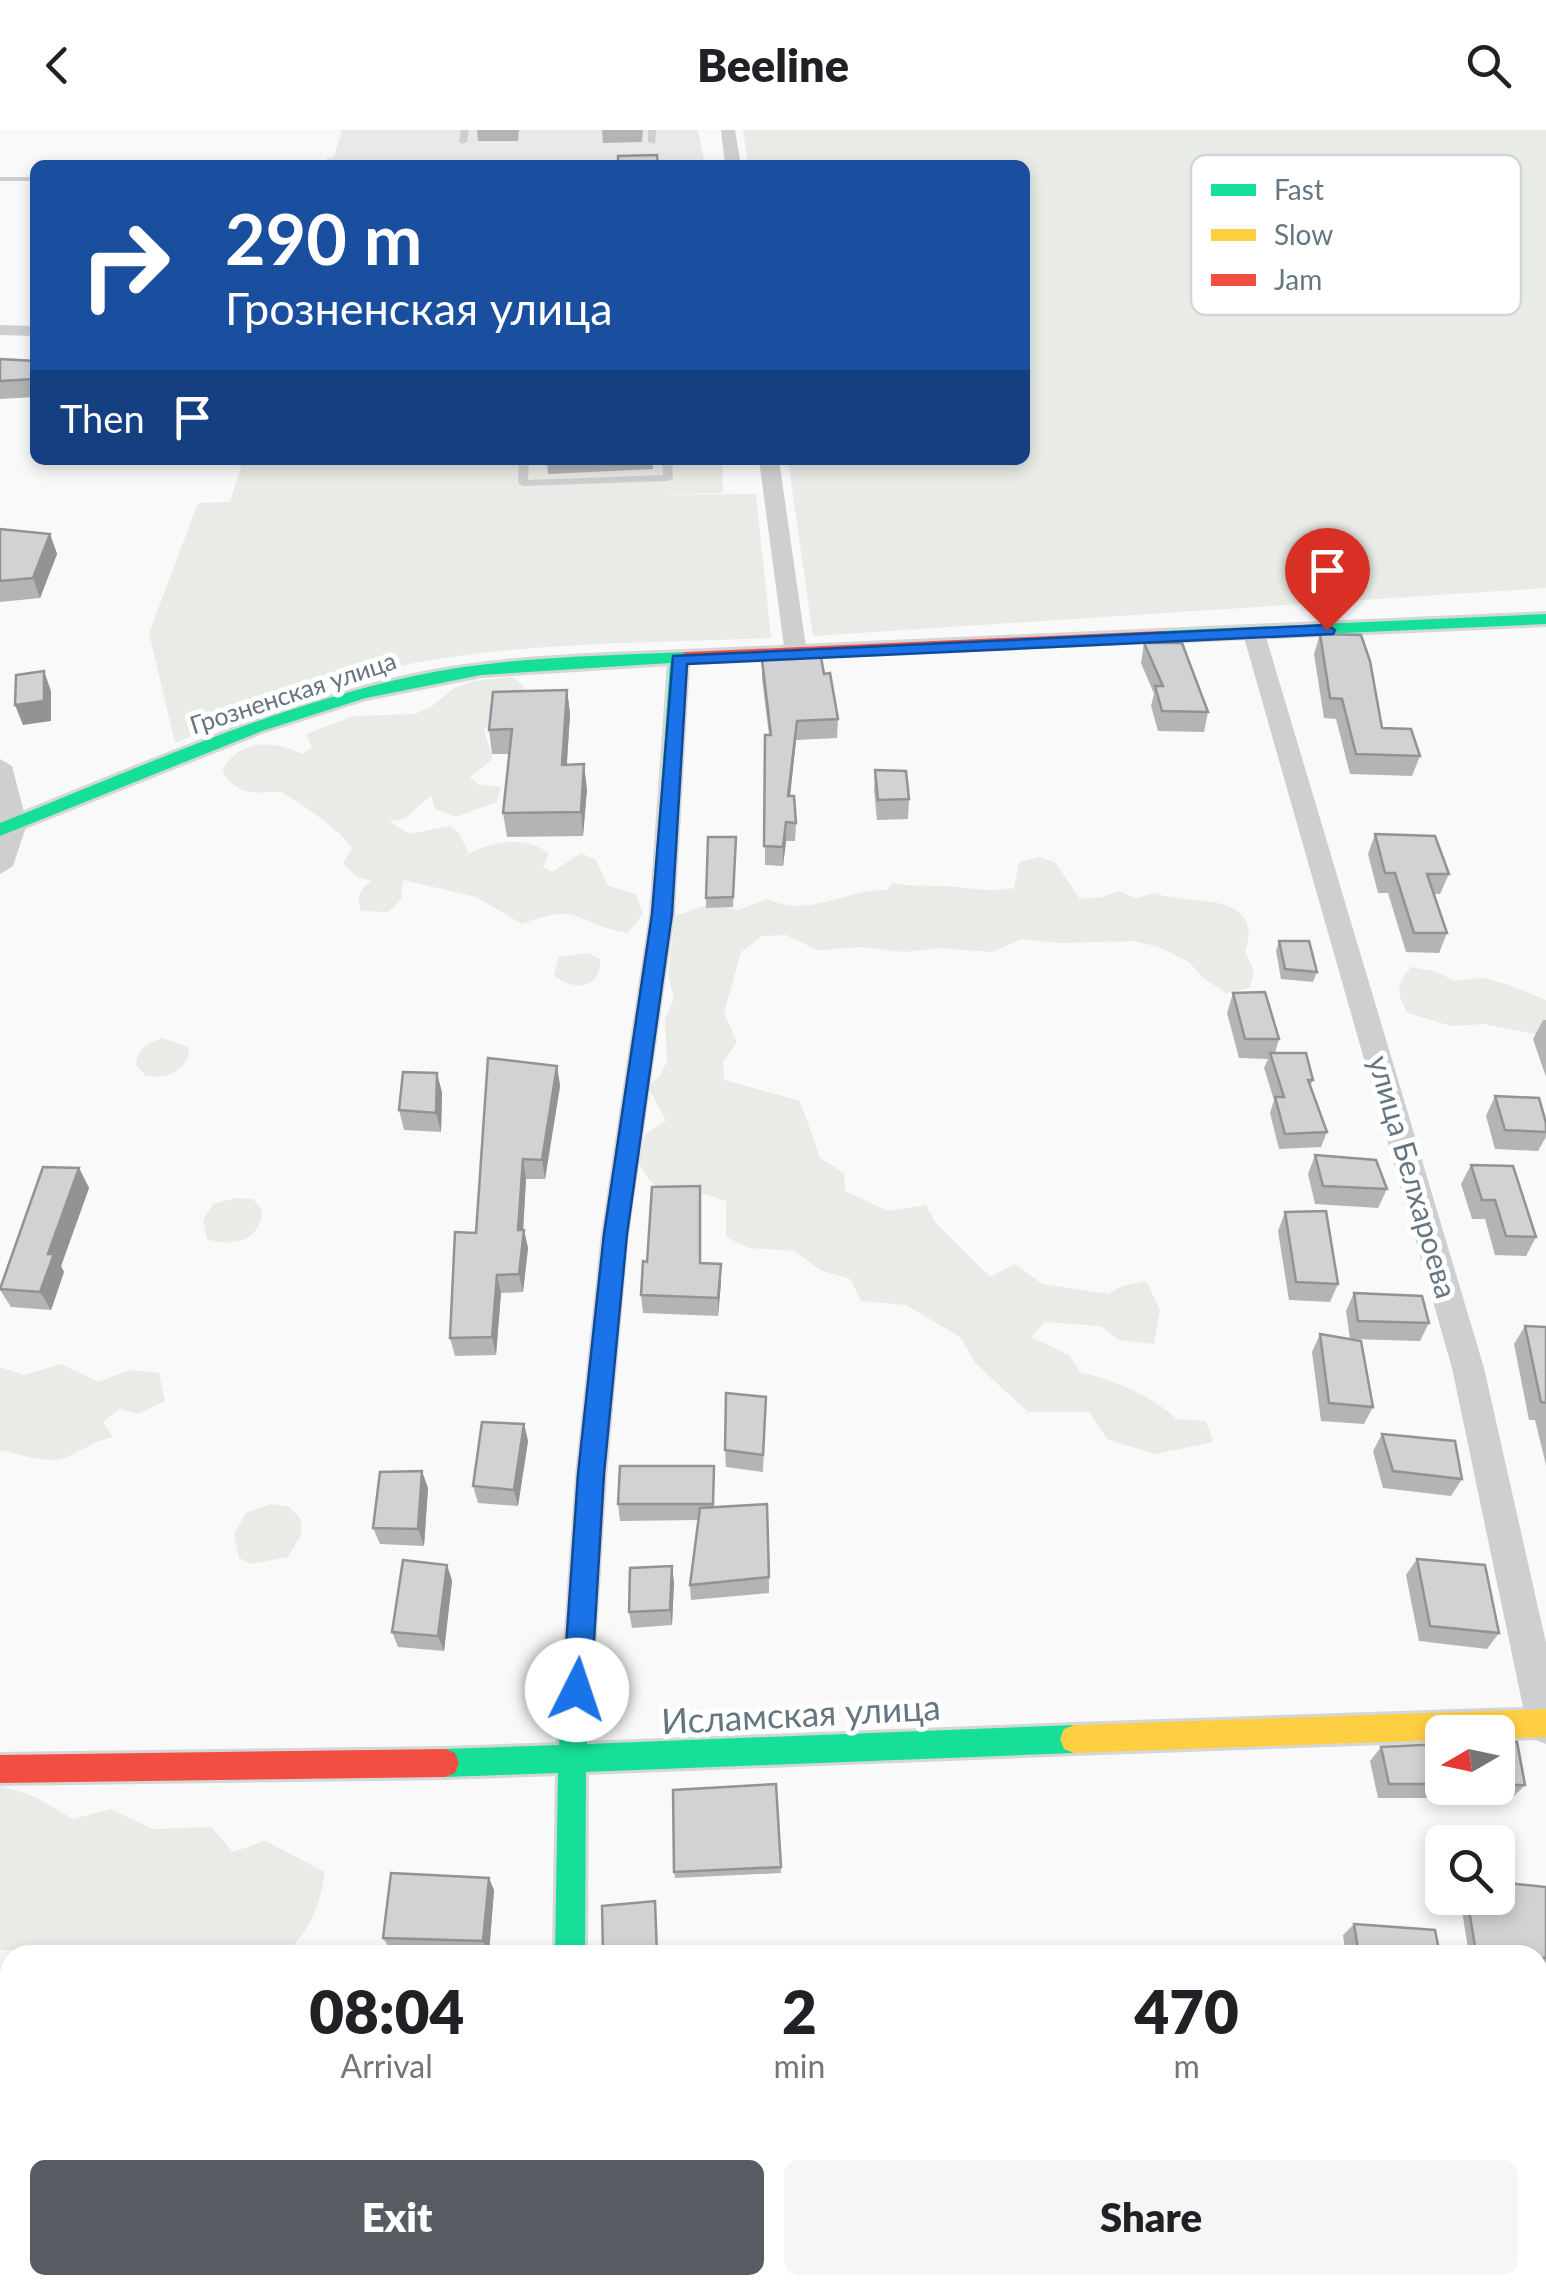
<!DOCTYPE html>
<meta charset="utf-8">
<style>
body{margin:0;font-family:Lato,sans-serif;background:#f6f6f6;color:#202124;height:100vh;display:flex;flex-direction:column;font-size:38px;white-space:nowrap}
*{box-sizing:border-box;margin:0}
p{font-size:32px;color:#757577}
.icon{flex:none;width:55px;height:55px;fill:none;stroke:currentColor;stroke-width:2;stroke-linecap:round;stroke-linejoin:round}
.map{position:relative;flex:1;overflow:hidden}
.side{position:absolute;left:0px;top:1815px;width:1548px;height:350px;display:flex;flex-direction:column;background:#fff;border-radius:30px 30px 0 0;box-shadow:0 5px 15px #0003}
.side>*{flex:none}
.guide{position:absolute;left:30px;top:30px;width:1000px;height:305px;border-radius:15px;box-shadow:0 5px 15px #0003;background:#1a4fa0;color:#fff;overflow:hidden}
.needle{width:65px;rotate:261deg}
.fabs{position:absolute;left:1425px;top:1585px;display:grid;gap:20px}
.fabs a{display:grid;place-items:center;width:90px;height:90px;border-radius:15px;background:#fff;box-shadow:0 5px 15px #0003;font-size:50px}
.pin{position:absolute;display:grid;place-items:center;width:85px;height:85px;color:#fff;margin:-102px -42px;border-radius:50% 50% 50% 0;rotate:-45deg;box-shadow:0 0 10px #0007}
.pin .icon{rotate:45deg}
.me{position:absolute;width:110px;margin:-55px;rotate:4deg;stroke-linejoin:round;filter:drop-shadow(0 0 8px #0008)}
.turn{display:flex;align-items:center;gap:35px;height:210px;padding:0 30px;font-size:45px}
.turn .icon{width:130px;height:130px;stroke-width:2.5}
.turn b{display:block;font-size:70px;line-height:85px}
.then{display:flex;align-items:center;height:95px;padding:0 30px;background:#0003;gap:20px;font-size:38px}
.eta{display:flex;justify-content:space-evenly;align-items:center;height:170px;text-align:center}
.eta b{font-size:60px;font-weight:800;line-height:70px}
.action{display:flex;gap:20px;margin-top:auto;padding:20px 30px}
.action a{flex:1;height:115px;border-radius:15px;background:#565c61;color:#fff;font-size:40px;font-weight:800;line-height:115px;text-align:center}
.action a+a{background:#f6f6f6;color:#202124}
header{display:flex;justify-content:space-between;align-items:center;height:130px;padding:0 30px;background:#fff;font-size:45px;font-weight:800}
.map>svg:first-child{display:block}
.built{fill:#e8e9e9}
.green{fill:#e8ebe6}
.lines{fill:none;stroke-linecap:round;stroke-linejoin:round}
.fast-casing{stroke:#d5d6d7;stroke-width:6}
.slow-casing{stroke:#d5d6d7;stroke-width:6}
.jam-casing{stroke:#d5d6d7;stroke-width:6}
.lane{fill:#cecfd0;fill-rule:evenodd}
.street{fill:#cecfd0;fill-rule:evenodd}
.fast{fill:#16e098;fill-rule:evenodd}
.slow{fill:#ffcf43;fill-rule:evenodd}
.jam{fill:#f24e42;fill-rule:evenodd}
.wall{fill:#b3b5b5}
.shaded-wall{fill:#929394}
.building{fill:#d0d2d3;stroke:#929394;stroke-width:2.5}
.route{fill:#1a73e8;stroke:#114b97;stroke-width:2.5}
.labels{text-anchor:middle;stroke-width:10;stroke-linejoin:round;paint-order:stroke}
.far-street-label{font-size:25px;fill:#657683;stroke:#fff}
.street-label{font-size:30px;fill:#657683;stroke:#fff}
.near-street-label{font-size:35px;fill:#657683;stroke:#fff}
.key{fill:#fff;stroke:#d1d6da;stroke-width:2.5}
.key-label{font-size:28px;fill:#657683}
</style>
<header><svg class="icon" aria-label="back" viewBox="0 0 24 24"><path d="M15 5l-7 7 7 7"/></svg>Beeline<svg class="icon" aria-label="search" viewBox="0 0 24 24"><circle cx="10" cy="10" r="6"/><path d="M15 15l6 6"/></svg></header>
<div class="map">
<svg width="1546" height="2165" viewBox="0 0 1546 2165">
<rect width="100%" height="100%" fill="#f9f9f9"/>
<polygon class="built" points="342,0 698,0 705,35 325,35 327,28 334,27"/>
<g class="green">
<polygon points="743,0 1546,0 1546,458 813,506 788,330 1025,330 1025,35 748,35"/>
<path d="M243 330H722L723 363 651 365 756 364 771 508C640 514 505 511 376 541 308 557 240 587 175 613L149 503 198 373 230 372Z"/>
<path d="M513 547 528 561 484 600 493 629 470 647 479 655 501 657 497 672 456 687 435 679 431 665 405 689 389 691 409 704 450 696 459 703 469 724C495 711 523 705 549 723L543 737 552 742 581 723 596 730 608 756 636 764 643 784 628 803C574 795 584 770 522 794L476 767 403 750 401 769 388 782 361 781C356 766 359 760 372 751L357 747 343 733 352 718C342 701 300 673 281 662 253 662 238 667 222 641 240 608 272 610 303 624L312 617 306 604 354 586 415 584 431 577 454 558 474 551Z"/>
<path d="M1039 727 1055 732 1080 769 1103 767 1119 761 1136 768 1156 763C1182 777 1267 757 1245 822L1254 841 1250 858 1226 863 1203 848 1189 832 1159 817 1134 811 1061 813 1022 809 992 822 941 818 904 822 862 817 817 820 786 805 762 806 741 822 724 883 737 912 723 932 724 950 800 971 820 1028 844 1043 845 1061 888 1081 926 1075 936 1093 990 1147 1015 1134 1042 1154 1108 1164 1122 1156 1146 1151 1160 1180 1154 1214 1119 1210 1101 1196 1045 1192 1031 1207 1069 1225 1081 1243C1109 1248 1157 1268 1176 1289L1206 1291 1213 1312 1156 1324 1108 1310 1089 1282H1028L976 1234 960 1207 906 1175 861 1171 850 1149 820 1140 795 1121 749 1118 726 1107V1071C716 1068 704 1063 693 1062 660 1058 656 1064 638 1032L645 1004 666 991 648 957 661 945 667 930 665 889 674 868 668 845 675 786 710 774 738 780 768 769C806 789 849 758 887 760L892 753C910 757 923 755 941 756 967 757 987 763 1014 758L1019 732Z"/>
<path d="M588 823 600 829C602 859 574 862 554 845L559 827Z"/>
<path d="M1411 837 1434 841 1455 851 1482 848 1506 854 1546 870V906L1483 894 1451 896 1408 883C1396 864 1396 855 1411 837Z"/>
<path d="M162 908 188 917 189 925C180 944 166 948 146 946L136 935C137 918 147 914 162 908Z"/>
<path d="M236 1068 253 1069 262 1080C261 1112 232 1117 207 1109L203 1090 213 1074Z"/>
<path d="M61 1234 98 1252 130 1240 159 1243 165 1271 138 1284 119 1279 103 1292 113 1307C95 1310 84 1320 67 1327 46 1335 21 1324 0 1320V1237L24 1245Z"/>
<polygon points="271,1374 290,1377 301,1390 301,1405 288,1427 252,1434 239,1428 234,1404 246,1383"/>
<path d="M0 1655 35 1667 73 1689 111 1679 152 1699 211 1697 233 1722 265 1711 325 1742C319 1778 311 1800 284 1825H57L47 1820H0Z"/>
</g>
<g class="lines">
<g class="fast-casing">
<g id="fast">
<polygon points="1546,484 1546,494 1161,511 1153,506 1161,501"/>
<path d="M686 522 694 527 687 532 672 784 626 1104 604 1345 587 1614 1074 1595 1084 1599 1088 1609 1084 1619 1074 1623 586 1642 585 1825H555L558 1643 445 1647 435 1643 431 1633 435 1623 445 1619 559 1615 578 1345 604 1104 652 784 670 533 481 545 366 568 262 601 0 706V693C136 639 270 577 414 546 503 527 595 526 686 522Z"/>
</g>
</g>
<g class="slow-casing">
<polygon id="slow" points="1546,1579 1546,1607 1498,1608 1498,1602 1442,1602 1442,1610 1074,1623 1064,1619 1060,1609 1064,1599 1074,1595"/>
</g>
<g class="jam-casing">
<g id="jam">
<polygon points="1161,501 1167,502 1167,510 686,532 678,527 686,522"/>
<polygon points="445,1619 455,1623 459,1633 455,1643 445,1647 0,1653 0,1625"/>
</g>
</g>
<g class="lane">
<polygon points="461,0 469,0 467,12 463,14 459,12"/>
<polygon points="648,0 656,0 655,14 648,12"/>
<polygon points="494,30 500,30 501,35 493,35"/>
<rect x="0" y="47" width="35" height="4"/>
<polygon points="519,330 529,330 528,350 663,345 662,330 672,330 673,348 668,351 523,356 518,353"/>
</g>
<g class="street">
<polygon points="721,0 735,0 741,35 725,35"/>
<polygon points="0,195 35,196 35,206 0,205"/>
<polygon points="759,330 779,330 807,524 796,531 785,524"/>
<polygon points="1254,497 1265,504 1484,1238 1546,1513 1546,1614 1533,1609 1527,1596 1452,1238 1243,504"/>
<polygon points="0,629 12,636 27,694 13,736 0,744"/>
<polygon points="544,2155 588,2155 589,2165 543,2165"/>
</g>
<use href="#fast" class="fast"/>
<use href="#slow" class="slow"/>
<use href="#jam" class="jam"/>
</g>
<g class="wall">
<polygon points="477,0 519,0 518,11 478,11"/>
<polygon points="602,0 643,0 642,12 603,13"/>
<polygon points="0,229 35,231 35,267 0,269"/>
<polygon points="547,330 652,330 653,339 548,344"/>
<polygon points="0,399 50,404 57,424 40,468 0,472"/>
<polygon points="1320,504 1382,598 1420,626 1412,646 1350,644 1336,589 1324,588 1314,524"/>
<polygon points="1144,513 1208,582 1204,602 1158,601 1151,576 1154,564 1141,533"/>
<polygon points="762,530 824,544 838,589 837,608 796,610 790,666 796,693 795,711 786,711 783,736 765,735 765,605 769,605 762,549"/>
<polygon points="567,560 570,584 567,635 587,659 583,706 507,707 503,683 510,624 492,624 489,600"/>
<polygon points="875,640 909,669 908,689 877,690 874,660"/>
<polygon points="1375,704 1449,744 1440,764 1434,764 1447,803 1439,823 1406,822 1388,763 1378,763 1368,724"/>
<polygon points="736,717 733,777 706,778 706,768"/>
<polygon points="1279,811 1317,842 1313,852 1281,849 1276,821"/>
<polygon points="1233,863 1279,909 1275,923 1313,950 1310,957 1327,1002 1321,1017 1279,1019 1270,983 1274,970 1264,938 1268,929 1239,928 1227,883"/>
<polygon points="1543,890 1546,890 1546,947 1533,909"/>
<polygon points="557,936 560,956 545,1049 526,1049 523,1100 528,1118 523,1162 501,1163 496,1225 455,1226 450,1208 476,1103"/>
<polygon points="437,943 442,963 441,1002 404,1000 399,980"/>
<polygon points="1495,966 1546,993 1546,1007 1538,1021 1495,1019 1486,986"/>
<polygon points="1315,1025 1387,1059 1378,1078 1315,1074 1308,1044"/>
<polygon points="1471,1035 1536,1107 1526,1126 1495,1125 1485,1089 1472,1089 1461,1054"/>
<polygon points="79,1038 89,1058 61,1136 64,1142 51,1180 11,1177 0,1160 0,1156"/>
<polygon points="700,1056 701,1133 721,1152 718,1186 643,1183 641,1165 647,1132"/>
<polygon points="1285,1082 1338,1154 1330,1172 1289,1170 1278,1101"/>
<polygon points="1354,1163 1429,1193 1420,1211 1350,1209 1346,1181"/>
<polygon points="1525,1196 1546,1197 1546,1335 1535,1290 1529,1290 1514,1214"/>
<polygon points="1320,1204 1373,1277 1364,1294 1321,1291 1312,1222"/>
<polygon points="766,1267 763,1342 726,1337 725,1320"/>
<polygon points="524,1294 528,1311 518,1376 478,1373 473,1356"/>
<polygon points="1382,1304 1462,1349 1451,1366 1383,1358 1373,1321"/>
<polygon points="714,1336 714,1377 769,1447 769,1463 691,1470 690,1455 698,1390 620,1391 618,1374"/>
<polygon points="428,1358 424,1416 380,1414 373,1398"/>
<polygon points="1417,1429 1499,1503 1487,1519 1419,1511 1406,1445"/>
<polygon points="447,1435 452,1451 444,1521 398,1517 392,1502"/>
<polygon points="674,1452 672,1495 632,1498 629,1482"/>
<polygon points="1498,1607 1508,1611 1525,1655 1512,1668 1378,1668 1370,1631 1381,1617 1442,1614 1442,1658 1498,1658"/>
<polygon points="776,1654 781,1743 675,1748 674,1742"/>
<polygon points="1546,1757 1546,1835 1538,1834 1538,1825 1469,1825 1460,1768 1498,1768"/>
<polygon points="494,1760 489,1823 390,1819 383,1808"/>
<polygon points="1354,1794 1440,1825 1346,1825 1343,1805"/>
<polygon points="1469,2155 1538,2155 1546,2165 1471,2165"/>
</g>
<g class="shaded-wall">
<polygon points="50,404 57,424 40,468 33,448"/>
<polygon points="44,541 51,561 51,591 23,595 15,575"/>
<polygon points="567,560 570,584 565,659 562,635"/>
<polygon points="797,591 796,610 788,685 788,666"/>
<polygon points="584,634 587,659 583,706 581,682"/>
<polygon points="786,692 786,711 783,736 783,717"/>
<polygon points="557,936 560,956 545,1049 542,1030"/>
<polygon points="437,943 442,963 441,1002 436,983"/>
<polygon points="523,1029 526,1049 522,1119 518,1100"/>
<polygon points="79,1038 89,1058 61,1136 64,1142 51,1180 40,1162 48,1124"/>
<polygon points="524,1100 528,1118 523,1162 519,1144"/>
<polygon points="721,1134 721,1152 718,1186 718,1168"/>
<polygon points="497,1145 501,1163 496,1225 492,1207"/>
<polygon points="524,1294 528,1311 518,1376 514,1360"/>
<polygon points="422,1341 428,1358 424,1416 418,1399"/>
<polygon points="447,1435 452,1451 444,1521 438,1506"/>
<polygon points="672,1436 674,1452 672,1495 670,1480"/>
<polygon points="489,1748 494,1760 489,1823 483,1811"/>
<polygon points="378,2155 387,2155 386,2165 377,2165"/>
</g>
<g class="building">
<polygon points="657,25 658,35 618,35 618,26"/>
<polygon points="0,229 35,231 35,249 0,251"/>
<polygon points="547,330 639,330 547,334"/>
<polygon points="0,399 50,404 33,448 0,451"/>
<polygon points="1320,504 1361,505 1370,531 1382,598 1411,599 1420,626 1356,624 1342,569 1330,568"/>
<polygon points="1144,513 1182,513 1208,582 1162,581 1155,556 1163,556"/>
<polygon points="821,527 824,544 830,543 838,589 797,591 788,666 794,666 796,693 786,692 783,717 764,716 765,605 771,605 762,530"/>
<polygon points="44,541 44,571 15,575 16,545"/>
<polygon points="567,560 562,635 584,634 581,682 503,683 512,599 489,600 493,562"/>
<polygon points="875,640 906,641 909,669 878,670"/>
<polygon points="1375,704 1435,706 1449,744 1427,744 1447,803 1414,803 1395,743 1385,743"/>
<polygon points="708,707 736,707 733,767 706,768"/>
<polygon points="1279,811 1309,811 1317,842 1285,839"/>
<polygon points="1265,862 1279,909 1245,909 1233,863"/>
<polygon points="1270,923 1306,923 1313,950 1308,950 1327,1002 1285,1004 1275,967 1284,967"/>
<polygon points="488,928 557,936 542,1030 523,1029 518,1100 524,1100 519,1144 497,1145 492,1207 450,1208 455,1102 476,1103"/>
<polygon points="403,942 437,943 436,983 399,980"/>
<polygon points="1495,966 1539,968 1546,993 1546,1002 1505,1000"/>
<polygon points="1315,1025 1376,1030 1387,1059 1323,1056"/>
<polygon points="1471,1035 1513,1036 1536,1107 1506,1106 1495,1070 1482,1070"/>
<polygon points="43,1037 79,1038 48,1124 54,1124 40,1162 0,1159"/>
<polygon points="700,1056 700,1133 721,1134 718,1168 641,1165 643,1131 647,1132 652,1057"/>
<polygon points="1326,1081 1338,1154 1296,1152 1285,1082"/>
<polygon points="1354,1163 1422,1166 1429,1193 1358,1191"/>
<polygon points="1525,1196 1546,1197 1546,1273 1541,1272"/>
<polygon points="1320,1204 1361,1211 1373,1277 1329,1273"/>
<polygon points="726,1263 766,1267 763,1325 725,1320"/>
<polygon points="482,1292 524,1294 514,1360 473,1356"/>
<polygon points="1382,1304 1455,1311 1462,1349 1393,1341"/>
<polygon points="620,1336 714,1336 713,1374 618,1374"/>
<polygon points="422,1341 418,1399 373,1398 380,1342"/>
<polygon points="767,1374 769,1447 690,1455 700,1378"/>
<polygon points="1417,1429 1485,1435 1499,1503 1430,1496"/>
<polygon points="403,1430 447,1435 438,1506 392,1502"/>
<polygon points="672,1436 670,1480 629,1482 630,1438"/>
<polygon points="1507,1606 1508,1611 1517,1612 1525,1655 1498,1655 1498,1607"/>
<polygon points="1442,1614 1442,1654 1389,1654 1381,1617"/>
<polygon points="776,1654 781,1737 674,1742 673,1660"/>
<polygon points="391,1743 489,1748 483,1811 383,1808"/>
<polygon points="1498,1752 1546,1757 1546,1828 1538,1828 1538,1825 1509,1825 1476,1822 1467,1768 1498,1768"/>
<polygon points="655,1771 657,1825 603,1825 602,1776"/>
<polygon points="1354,1794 1435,1800 1440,1825 1359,1825"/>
<polygon points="1538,2120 1546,2120 1546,2165 1479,2165 1477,2155 1538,2155"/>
<polygon points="323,2155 378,2155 377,2165 323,2165"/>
</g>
<polygon class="route" points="1327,495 1335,500 1333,504 687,534 672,784 627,1104 604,1344 591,1560 587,1569 577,1573 567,1569 563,1560 578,1344 604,1104 652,784 673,526"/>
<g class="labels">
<g class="far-street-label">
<text transform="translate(293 563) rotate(-18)" y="9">Грозненская улица</text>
</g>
<g class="street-label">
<text transform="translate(1412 1047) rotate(74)" y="10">улица Белхароева</text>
</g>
<g class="near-street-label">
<text transform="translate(801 1585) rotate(-3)" y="12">Исламская улица</text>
</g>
</g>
<rect x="1191" y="25" width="330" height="160" rx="15" class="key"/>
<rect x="1211" y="54" width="45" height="12" fill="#16e098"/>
<rect x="1211" y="99" width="45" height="12" fill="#ffcf43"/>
<rect x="1211" y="144" width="45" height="12" fill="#f24e42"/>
<g class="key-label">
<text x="1274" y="70">Fast</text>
<text x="1274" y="115">Slow</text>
<text x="1274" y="160">Jam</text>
</g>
</svg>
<div class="fabs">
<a><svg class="needle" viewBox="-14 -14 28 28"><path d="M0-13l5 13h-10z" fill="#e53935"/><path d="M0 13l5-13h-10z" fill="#757577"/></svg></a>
<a><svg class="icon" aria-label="search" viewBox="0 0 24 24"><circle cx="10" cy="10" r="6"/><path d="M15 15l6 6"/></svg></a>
</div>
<div class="pin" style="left:1327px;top:500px;background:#d93025"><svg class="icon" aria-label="arrive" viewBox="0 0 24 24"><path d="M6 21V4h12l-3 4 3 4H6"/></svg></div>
<svg class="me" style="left:577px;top:1560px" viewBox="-20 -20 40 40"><circle r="19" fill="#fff"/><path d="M0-13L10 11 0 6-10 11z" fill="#1a73e8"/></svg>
<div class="guide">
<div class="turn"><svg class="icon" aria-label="right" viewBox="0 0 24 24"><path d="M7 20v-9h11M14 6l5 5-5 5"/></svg><div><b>290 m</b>Грозненская улица</div></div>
<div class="then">Then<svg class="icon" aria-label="arrive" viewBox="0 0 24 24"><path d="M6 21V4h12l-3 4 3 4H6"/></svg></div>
</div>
<section class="side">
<div class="eta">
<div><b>08:04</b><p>Arrival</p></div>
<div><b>2</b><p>min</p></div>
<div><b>470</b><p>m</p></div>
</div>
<div class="action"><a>Exit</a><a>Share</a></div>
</section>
</div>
